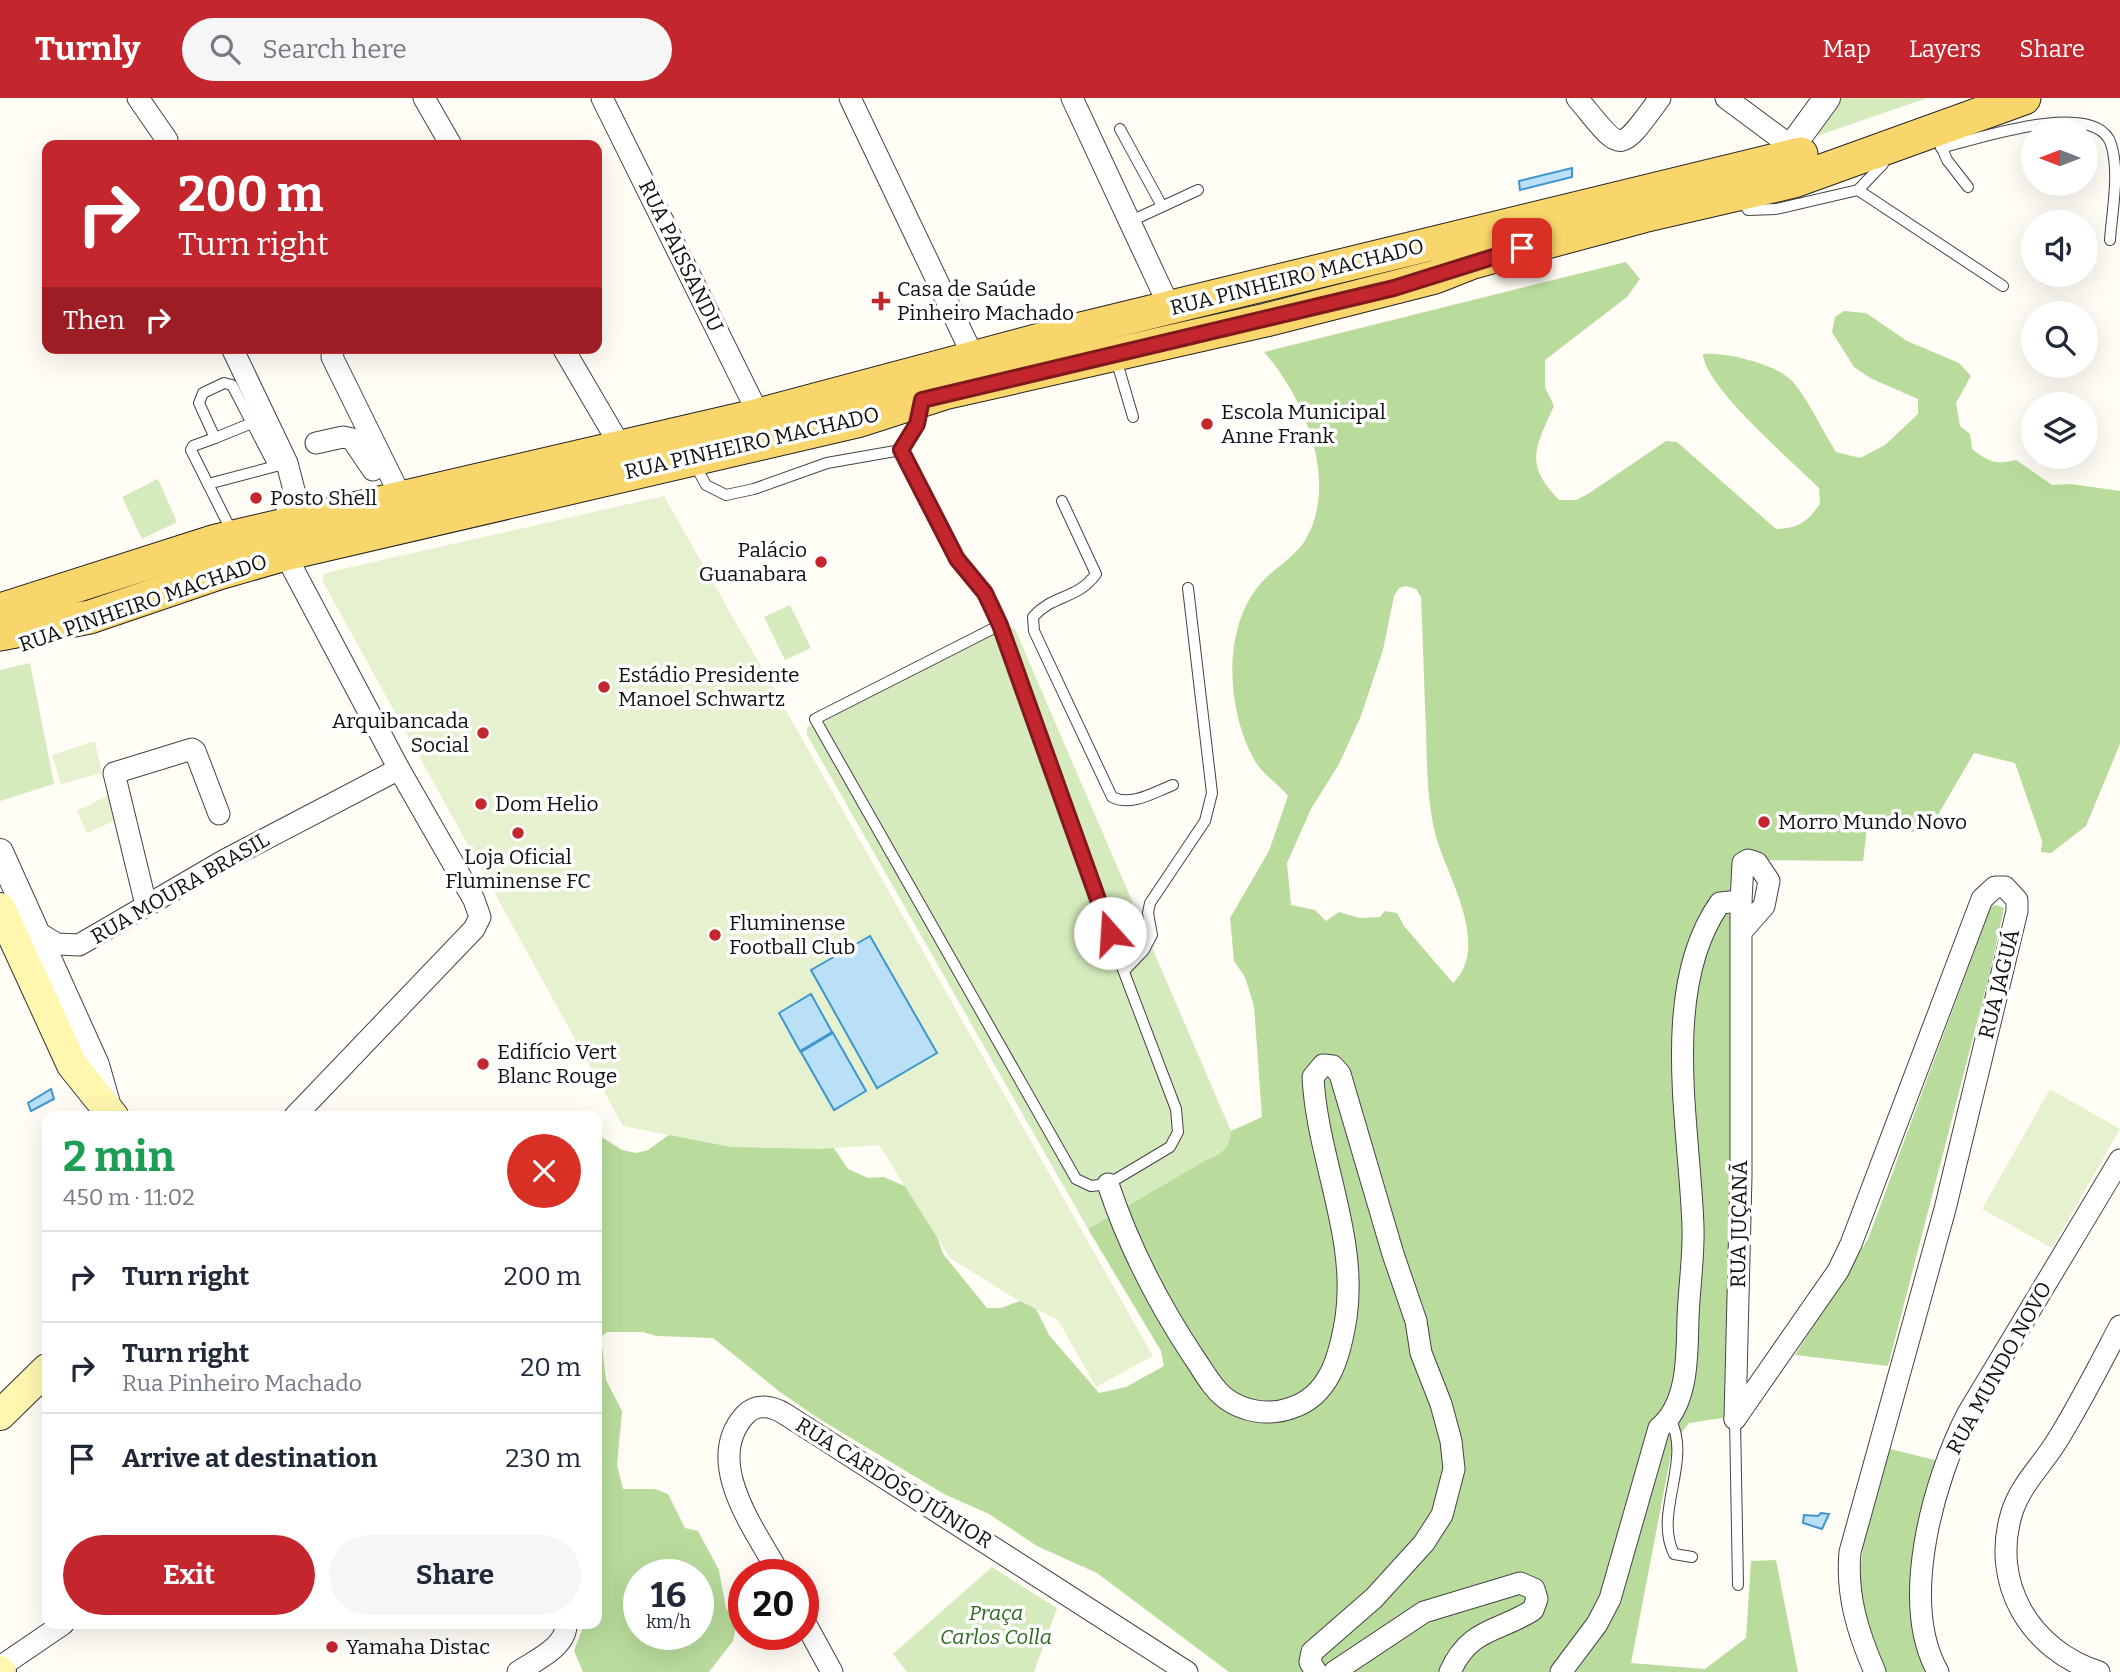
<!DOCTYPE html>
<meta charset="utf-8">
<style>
body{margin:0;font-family:Bitter,serif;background:#f6f6f7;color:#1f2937;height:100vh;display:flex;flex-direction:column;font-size:26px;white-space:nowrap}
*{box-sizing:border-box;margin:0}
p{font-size:23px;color:#747a83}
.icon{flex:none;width:38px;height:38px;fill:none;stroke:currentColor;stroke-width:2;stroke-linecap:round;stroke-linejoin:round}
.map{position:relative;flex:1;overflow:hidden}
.sheet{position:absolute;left:42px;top:1013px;width:560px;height:518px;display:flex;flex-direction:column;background:#fff;border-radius:14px;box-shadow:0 7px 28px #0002}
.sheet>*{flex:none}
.banner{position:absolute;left:42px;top:42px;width:560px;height:214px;border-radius:14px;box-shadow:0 7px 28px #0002;background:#c4262e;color:#fff;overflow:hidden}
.needle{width:46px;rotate:270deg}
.tools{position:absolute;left:2021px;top:21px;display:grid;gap:14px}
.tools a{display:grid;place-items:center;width:77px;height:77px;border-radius:50%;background:#fff;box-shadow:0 7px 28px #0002;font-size:35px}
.speed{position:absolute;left:623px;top:1461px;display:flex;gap:14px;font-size:35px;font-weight:700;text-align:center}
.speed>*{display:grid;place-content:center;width:91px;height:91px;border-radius:50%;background:#fff;box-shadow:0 7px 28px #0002;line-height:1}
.speed small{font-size:18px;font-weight:400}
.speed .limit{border:10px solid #d22;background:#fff;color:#111}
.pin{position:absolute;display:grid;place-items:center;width:60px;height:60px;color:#fff;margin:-30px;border-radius:14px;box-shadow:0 4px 10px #0006}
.me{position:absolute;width:77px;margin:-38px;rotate:341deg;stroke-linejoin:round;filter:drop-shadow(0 0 5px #0008)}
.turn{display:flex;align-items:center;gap:24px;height:147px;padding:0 21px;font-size:32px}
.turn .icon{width:91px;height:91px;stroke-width:2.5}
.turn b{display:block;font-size:49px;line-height:60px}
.then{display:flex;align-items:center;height:66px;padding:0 21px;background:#0003;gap:14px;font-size:26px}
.round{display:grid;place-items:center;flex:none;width:74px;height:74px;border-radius:37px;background:#f6f6f7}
.head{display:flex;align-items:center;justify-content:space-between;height:119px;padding:0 21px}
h1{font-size:42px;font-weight:700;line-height:52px;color:#1e9e55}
.button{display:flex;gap:14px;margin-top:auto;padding:14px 21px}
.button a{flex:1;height:80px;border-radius:42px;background:#c4262e;color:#fff;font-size:28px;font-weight:700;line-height:80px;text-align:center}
.button a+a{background:#f6f6f7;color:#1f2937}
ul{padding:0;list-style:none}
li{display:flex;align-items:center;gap:21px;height:91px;padding:0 21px;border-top:2px solid #e0e1e3}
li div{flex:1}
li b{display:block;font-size:26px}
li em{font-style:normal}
header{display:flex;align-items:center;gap:42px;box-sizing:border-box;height:98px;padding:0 35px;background:#c4262e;color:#fff}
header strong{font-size:33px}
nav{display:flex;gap:38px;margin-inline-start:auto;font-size:24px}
.search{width:490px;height:63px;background:#f6f6f7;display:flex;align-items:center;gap:18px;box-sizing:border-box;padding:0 24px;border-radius:38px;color:#747a83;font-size:26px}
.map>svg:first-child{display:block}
.green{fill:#d5ebbd}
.forest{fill:#b9dc9c;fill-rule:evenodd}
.pitch{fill:#e6f2cf}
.water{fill:#b9e0f7;stroke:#3f96cf;stroke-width:2}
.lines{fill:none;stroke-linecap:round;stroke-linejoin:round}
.service-casing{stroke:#444;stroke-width:12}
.minor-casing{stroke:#444;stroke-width:23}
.tertiary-casing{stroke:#444;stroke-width:28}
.secondary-casing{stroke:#333;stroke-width:32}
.primary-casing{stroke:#222;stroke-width:35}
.service{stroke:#fff;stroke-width:10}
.minor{stroke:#fff;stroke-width:21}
.tertiary{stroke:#fff;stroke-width:26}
.secondary{stroke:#fff6b0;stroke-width:30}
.primary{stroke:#f9d66b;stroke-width:33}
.route-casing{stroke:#7f191e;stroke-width:18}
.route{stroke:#c4262e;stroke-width:12}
.poi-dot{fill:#c4262e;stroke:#fff;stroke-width:2.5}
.labels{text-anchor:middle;stroke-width:7;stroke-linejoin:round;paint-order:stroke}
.street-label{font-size:21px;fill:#111;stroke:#fff}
.poi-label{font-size:21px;fill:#111;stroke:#fff;text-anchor:start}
.park-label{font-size:21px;font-style:italic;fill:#2f6b1f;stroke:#fff}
</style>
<header>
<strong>Turnly</strong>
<div class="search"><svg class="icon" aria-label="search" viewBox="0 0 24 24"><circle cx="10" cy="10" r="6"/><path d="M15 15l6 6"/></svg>Search here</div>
<nav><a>Map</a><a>Layers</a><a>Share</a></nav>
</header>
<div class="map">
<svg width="2120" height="1574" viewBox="0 0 2120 1574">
<rect width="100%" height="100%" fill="#fffdf5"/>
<g class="green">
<polygon points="1836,0 1927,0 1814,39"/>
<polygon points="158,381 177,424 142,441 122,399"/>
<polygon points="790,507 811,550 785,562 764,519"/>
<path d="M1008 528 1015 531 1231 1033C1229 1051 1223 1055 1206 1062L1088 1131 807 637V629Z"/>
<polygon points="30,565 54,686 0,703 0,572"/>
<polygon points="992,1469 1057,1510 1034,1574 907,1574 893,1556"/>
</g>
<g class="forest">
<path d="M1626 164 1640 181 1627 199 1545 262V289L1554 308C1535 350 1524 366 1559 402H1576L1588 396 1666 343 1677 344 1776 431C1799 430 1807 424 1820 406L1819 390C1793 364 1704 288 1703 256 1726 254 1778 266 1794 285 1810 305 1822 332 1836 354L1860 360 1885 347 1918 316V301L1870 280 1854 269 1832 234 1835 219 1844 213 1866 215 1907 243 1959 265 1971 278 1956 305 1960 328 1970 336 1972 351C1990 364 1994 367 2016 362L2052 387 2071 386 2120 393V646L2086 728 2051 755 2041 754 2042 743 2015 665 1974 655 1932 727 1920 726 1917 734 1867 731 1863 763 1748 762 1729 1319 1689 1325 1673 1346 1631 1565 1705 1571 1746 1540 1751 1463 1776 1462 1798 1574H1229L1097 1475 1037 1448 989 1416 944 1396 821 1322 780 1294 713 1240 656 1238 643 1234H607L601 1239 606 1282 622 1313 617 1367 623 1391H655L668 1396 685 1430 698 1433 719 1472 726 1510 737 1524 733 1543 709 1574H583L574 1553 584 1526H597V1036L622 1052 636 1055 648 1052 707 1009 796 994 848 1071 868 1080 884 1079 909 1090 934 1130 943 1156 987 1210H1001L1023 1202 1034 1207 1049 1237 1099 1295 1126 1289 1164 1268 1161 1253 1088 1131 1206 1062C1223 1055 1229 1051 1231 1033L1262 1019 1254 908 1245 879 1234 863 1230 820 1269 753 1288 698C1279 686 1262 676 1255 663 1227 615 1222 535 1257 490 1271 471 1294 461 1306 441 1339 383 1304 299 1264 254ZM1406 488 1416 491 1421 499C1423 543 1424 588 1426 633 1427 668 1427 704 1436 739 1448 780 1491 848 1453 885L1404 828 1397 815 1385 813 1380 819 1360 820 1339 814 1326 823 1315 812 1291 807 1287 765 1311 711 1339 666 1361 618 1383 552 1394 498 1399 490ZM639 1477H698V1536H639Z"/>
<polygon points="1997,807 2004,810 1990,874 1888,1268 1795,1257 1868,1141 1991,808"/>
<polygon points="1890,1351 1939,1363 1923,1429 1929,1574 1881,1574 1857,1504 1863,1448"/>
</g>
<g class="pitch">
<polygon points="664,398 1153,1258 1096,1289 1058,1222 1014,1200 950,1160 879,1047 820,1051 731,1049 623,1028 323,484 323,477 329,474"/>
<polygon points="95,643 102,675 61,686 52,657"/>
<polygon points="111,696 114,723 87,735 77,713"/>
<polygon points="2050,991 2120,1031 2052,1150 1982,1111"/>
</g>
<g class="water">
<polygon points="1572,70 1572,79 1520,92 1519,83"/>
<polygon points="870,838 937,955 877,990 811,872"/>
<polygon points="811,896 832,934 800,953 779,915"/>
<polygon points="833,935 866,993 834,1012 801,954"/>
<polygon points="51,991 54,1001 31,1013 28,1005"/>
<polygon points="1821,1415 1829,1416 1822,1431 1803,1425 1804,1417 1818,1418"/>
</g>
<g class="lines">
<g class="service-casing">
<g id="service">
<polyline points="1120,31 1162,108"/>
<polyline points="1939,43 1947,62 1968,89"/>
<path d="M1941 50C1976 41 2096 0 2111 46 2120 74 2112 113 2110 142"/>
<polyline points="1858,92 2003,188"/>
<polyline points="1741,100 1748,112 1776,111 1858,92 1883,66 1882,59"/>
<polyline points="1131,123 1198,92"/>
<polyline points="1116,261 1133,319"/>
<polyline points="215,340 252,325"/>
<polyline points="901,352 957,461 985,495 1009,547 1119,861 1176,1011 1178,1034 1170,1049 1108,1086 1091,1088 1076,1081 815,621 1000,527"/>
<polyline points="694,365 706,387 726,397 754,391 827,365 901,352 917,326 920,308"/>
<polyline points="208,386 280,367"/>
<path d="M1062 403 1096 476C1077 502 1053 496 1033 519L1034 533 1112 699C1132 709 1154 694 1173 687"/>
<polyline points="280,408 300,413"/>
<polyline points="233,436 191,352 193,348 215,340 199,305 203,295 224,285 232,287 274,368"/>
<polyline points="1124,873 1144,852 1152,837 1148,815 1150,805 1205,723 1212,695 1188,490"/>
<path d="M1670 1321C1693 1362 1653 1414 1674 1456L1692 1459"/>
<polyline points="1735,1321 1738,1487"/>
</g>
</g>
<g class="minor-casing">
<g id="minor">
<polyline points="138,0 167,42"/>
<polyline points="424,0 451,47"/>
<polyline points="602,0 759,317"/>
<polyline points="850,0 974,260"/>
<polyline points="1072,0 1170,210"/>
<path d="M1577 0C1622 54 1617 59 1660 0"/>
<polyline points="1726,0 1792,49"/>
<polyline points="232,250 287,365 302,423"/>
<polyline points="334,250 332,259 401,399"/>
<polyline points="563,250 621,349 622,359"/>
<polyline points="316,345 343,339 352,341 373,372"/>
<polyline points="285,456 399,671 474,802 480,819 474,831 295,1018"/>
<polyline points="146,807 114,675 192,651 195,653 219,716"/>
<polyline points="37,834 57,846 79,847 225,762 399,671"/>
<path d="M1108 1086C1128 1146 1158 1205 1193 1258 1203 1272 1211 1289 1225 1300 1244 1314 1269 1318 1291 1310 1330 1298 1340 1257 1346 1220 1358 1138 1317 1060 1313 979L1323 967 1333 968 1340 976 1393 1156 1416 1223 1421 1255 1441 1306 1451 1343 1454 1371 1442 1417 1424 1445 1374 1500 1312 1554 1310 1564 1316 1574"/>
<path d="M1735 1321 1838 1173 1851 1146 1982 801 1995 789H2005L2017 802V813L1945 1111 1850 1454C1846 1497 1858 1535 1875 1574"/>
<polyline points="1735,1321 1741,1078 1741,803 1743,765 1748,762 1757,765 1769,783 1764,808 1742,833"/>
<path d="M780 1477C756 1433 702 1364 745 1317 756 1305 772 1308 785 1316L1187 1574"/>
<polyline points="803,1521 832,1574"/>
<polyline points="0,1569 63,1526"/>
<path d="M518 1574C534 1563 567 1549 566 1526"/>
<path d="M1334 1574 1424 1514 1520 1485 1534 1491 1537 1501 1533 1512C1499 1534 1469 1530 1450 1574"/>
<path d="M1561 1574 1597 1526 1610 1501 1659 1330C1689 1306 1687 1255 1688 1220 1689 1190 1694 1159 1693 1129 1690 1030 1659 891 1720 805L1741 803"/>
<path d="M1938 1574C1899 1505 1933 1384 1967 1317L2120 1062"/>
<path d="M2099 1574C2030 1552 1990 1485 2012 1414 2021 1387 2040 1369 2055 1346 2079 1308 2099 1268 2120 1228"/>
</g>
</g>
<g class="tertiary-casing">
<g id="tertiary">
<polyline points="1781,63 1827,0"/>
<polyline points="0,754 96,967 108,1009"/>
</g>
</g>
<g class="secondary-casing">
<g id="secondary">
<polyline points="0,810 72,967 113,1018"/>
<polyline points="0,1317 47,1271"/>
<polyline points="0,1573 1,1574"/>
</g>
</g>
<g class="primary-casing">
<g id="primary">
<polyline points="0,512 216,443 759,317 1085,230 1801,56"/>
<polyline points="0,536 90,519 219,475 285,456 857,323 944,295 1266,222 1435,179 1473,164 1643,118 1794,83 2024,0"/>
</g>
</g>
<use href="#service" class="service"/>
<use href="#minor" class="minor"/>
<use href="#tertiary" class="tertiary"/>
<use href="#secondary" class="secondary"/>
<use href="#primary" class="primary"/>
</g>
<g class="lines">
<g class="route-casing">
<polyline id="route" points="1110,835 1000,527 985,495 957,461 901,352 917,326 922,302 1394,190 1522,150"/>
</g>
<use href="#route" class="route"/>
</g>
<g class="poi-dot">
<path d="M877.5 192.5h7v7h7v7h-7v7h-7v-7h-7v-7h7z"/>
<circle cx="1207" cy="326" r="7"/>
<circle cx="256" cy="400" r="7"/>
<circle cx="821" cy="464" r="7"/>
<circle cx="604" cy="589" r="7"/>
<circle cx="483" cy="635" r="7"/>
<circle cx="481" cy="706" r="7"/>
<circle cx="1764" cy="724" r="7"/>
<circle cx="518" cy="735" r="7"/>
<circle cx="715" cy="837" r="7"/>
<circle cx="483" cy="966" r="7"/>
<circle cx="332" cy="1549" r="7"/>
</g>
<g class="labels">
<g class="street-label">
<text transform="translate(681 158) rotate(64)" y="7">RUA PAISSANDU</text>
<text transform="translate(1297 179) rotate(-14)" y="7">RUA PINHEIRO MACHADO</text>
<text transform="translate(752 345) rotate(-13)" y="7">RUA PINHEIRO MACHADO</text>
<text transform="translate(143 505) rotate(-19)" y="7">RUA PINHEIRO MACHADO</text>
<text transform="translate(180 790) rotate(-30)" y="7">RUA MOURA BRASIL</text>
<text transform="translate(1999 886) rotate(-76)" y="7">RUA JAGUÁ</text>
<text transform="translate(1739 1126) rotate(-89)" y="7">RUA JUÇANÃ</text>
<text transform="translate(1999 1270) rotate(-61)" y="7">RUA MUNDO NOVO</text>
<text transform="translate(894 1385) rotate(32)" y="7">RUA CARDOSO JÚNIOR</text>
</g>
<g class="poi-label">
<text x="897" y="198">Casa de Saúde<tspan x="897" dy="24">Pinheiro Machado</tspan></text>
<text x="1221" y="321">Escola Municipal<tspan x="1221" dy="24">Anne Frank</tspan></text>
<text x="270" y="407">Posto Shell</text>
<text x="807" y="459" text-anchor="end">Palácio<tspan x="807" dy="24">Guanabara</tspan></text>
<text x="618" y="584">Estádio Presidente<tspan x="618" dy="24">Manoel Schwartz</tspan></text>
<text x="469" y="630" text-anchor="end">Arquibancada<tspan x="469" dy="24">Social</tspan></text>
<text x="495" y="713">Dom Helio</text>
<text x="1778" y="731">Morro Mundo Novo</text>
<text x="518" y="766" text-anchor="middle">Loja Oficial<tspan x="518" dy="24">Fluminense FC</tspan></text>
<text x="729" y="832">Fluminense<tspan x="729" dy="24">Football Club</tspan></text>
<text x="497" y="961">Edifício Vert<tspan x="497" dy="24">Blanc Rouge</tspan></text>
<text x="346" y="1556">Yamaha Distac</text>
</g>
<g class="park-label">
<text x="996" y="1522">Praça<tspan x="996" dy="24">Carlos Colla</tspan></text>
</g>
</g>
</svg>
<div class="tools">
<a><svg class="needle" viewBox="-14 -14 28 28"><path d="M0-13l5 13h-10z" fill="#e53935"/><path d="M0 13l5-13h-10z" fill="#747a83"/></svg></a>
<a><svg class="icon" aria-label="sound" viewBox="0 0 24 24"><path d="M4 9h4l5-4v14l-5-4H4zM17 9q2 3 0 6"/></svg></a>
<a><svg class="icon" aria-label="search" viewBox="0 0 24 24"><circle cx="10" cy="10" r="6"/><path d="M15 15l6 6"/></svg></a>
<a><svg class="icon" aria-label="layers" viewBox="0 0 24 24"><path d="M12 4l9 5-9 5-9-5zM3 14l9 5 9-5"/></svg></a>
</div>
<div class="speed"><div>16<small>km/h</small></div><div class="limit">20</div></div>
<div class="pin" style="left:1522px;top:150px;background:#d93025"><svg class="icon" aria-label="arrive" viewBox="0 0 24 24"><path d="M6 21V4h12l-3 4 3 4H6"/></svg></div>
<svg class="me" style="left:1110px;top:835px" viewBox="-20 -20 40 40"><circle r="19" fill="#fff"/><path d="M0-13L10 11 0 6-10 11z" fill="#c4262e"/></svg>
<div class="banner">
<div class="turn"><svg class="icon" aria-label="right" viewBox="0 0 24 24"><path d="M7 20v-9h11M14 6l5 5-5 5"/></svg><div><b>200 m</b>Turn right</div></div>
<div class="then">Then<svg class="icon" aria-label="right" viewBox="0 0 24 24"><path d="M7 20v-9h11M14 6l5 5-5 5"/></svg></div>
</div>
<section class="sheet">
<div class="head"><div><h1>2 min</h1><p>450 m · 11:02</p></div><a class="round" style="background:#d93025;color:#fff"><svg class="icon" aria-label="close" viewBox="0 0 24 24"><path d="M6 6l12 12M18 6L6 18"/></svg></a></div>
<ul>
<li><svg class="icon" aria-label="right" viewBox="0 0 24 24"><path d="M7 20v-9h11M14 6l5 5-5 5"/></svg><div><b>Turn right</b></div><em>200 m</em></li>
<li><svg class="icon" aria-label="right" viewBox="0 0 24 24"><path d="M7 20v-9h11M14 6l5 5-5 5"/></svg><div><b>Turn right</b><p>Rua Pinheiro Machado</p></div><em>20 m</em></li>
<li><svg class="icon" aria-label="arrive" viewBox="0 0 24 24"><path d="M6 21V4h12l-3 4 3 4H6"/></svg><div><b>Arrive at destination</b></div><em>230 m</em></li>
</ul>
<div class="button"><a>Exit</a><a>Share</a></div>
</section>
</div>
